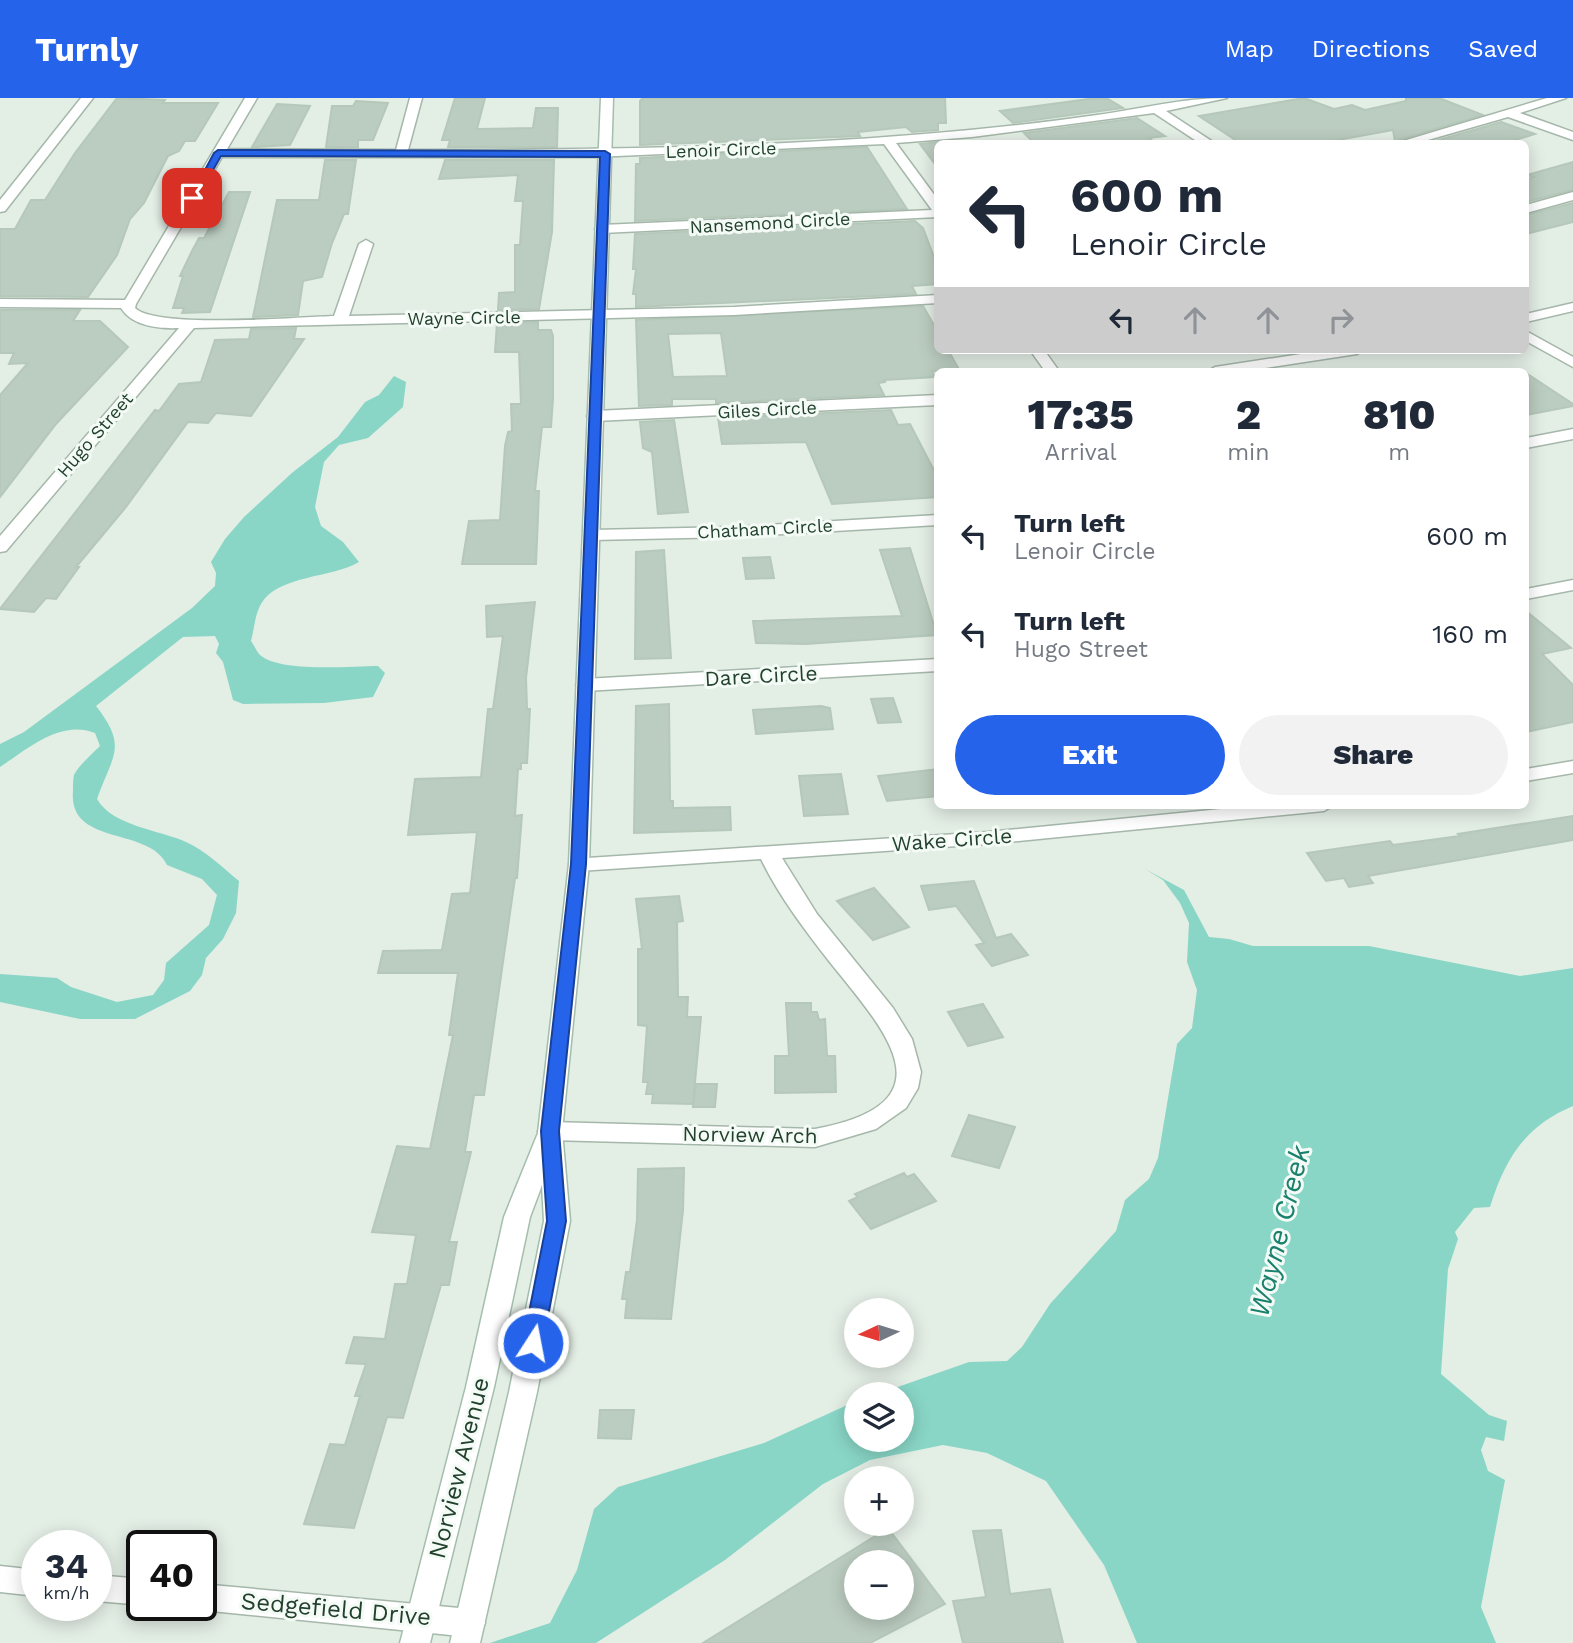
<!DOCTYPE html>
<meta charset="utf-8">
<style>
body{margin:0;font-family:"Work Sans",sans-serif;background:#f2f2f3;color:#1f2937;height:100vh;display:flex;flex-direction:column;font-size:26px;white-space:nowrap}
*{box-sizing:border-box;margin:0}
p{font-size:23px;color:#747a83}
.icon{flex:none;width:38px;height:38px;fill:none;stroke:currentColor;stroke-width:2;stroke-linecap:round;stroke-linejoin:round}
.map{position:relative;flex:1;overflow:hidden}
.details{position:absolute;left:934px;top:270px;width:595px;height:441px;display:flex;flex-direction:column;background:#fff;border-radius:10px;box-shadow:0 4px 18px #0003}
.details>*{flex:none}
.guide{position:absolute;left:934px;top:42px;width:595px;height:214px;border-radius:10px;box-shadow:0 4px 18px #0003;background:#fff;color:#1f2937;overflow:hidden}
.needle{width:46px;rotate:266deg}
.tools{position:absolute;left:844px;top:1200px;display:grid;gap:14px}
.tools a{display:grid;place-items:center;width:70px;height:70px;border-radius:50%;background:#fff;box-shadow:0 4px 18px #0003;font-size:35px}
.speed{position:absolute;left:21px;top:1432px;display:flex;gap:14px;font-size:35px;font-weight:700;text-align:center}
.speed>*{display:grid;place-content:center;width:91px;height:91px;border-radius:50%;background:#fff;box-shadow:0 4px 18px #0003;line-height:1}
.speed small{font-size:18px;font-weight:400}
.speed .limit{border:4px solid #111;border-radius:10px;background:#fff;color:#111}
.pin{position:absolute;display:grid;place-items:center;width:60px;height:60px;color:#fff;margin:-30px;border-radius:14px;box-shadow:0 4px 10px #0006}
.me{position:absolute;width:77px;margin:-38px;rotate:11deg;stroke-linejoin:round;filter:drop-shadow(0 0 5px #0008)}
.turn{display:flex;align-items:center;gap:24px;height:147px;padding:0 21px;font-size:32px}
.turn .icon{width:91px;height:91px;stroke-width:2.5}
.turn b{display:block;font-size:49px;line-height:60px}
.lanes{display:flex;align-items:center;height:66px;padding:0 21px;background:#0003;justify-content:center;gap:35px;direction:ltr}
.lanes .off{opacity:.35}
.eta{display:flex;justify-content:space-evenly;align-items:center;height:119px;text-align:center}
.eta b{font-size:42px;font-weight:800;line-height:49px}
.primary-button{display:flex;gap:14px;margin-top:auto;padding:14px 21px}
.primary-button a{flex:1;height:80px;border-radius:42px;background:#2563eb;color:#fff;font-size:28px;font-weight:800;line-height:80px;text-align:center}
.primary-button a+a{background:#f2f2f3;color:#1f2937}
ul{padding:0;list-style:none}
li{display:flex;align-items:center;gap:21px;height:98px;padding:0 21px}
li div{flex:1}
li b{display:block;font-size:26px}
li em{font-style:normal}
header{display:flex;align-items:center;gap:42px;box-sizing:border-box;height:98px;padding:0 35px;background:#2563eb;color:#fff}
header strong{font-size:33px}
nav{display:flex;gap:38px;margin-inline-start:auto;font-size:24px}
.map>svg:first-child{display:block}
.water{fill:#89d6c6}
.building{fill:#bbccc0;stroke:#b5c8b9;stroke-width:2;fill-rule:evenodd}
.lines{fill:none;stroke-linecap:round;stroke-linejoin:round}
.street-casing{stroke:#a5b7aa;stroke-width:3}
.secondary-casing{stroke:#a4bdac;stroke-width:3}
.street{fill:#fff;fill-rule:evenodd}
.secondary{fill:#fff;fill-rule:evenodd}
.route{fill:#2563eb;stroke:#184099;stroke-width:2}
.labels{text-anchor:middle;stroke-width:6;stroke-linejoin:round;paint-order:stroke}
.far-street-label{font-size:18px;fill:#22412d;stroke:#f4faf5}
.street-label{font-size:21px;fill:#22412d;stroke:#f4faf5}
.near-street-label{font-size:24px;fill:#22412d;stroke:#f4faf5}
.near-water-label{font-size:28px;font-style:italic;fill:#18806c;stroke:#f4faf5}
</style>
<header>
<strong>Turnly</strong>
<nav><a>Map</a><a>Directions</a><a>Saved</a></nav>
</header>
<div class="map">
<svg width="1573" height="1545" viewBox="0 0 1573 1545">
<rect width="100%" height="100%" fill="#e3eee5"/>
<g class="water">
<path d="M394 278 406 284 403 309 368 340 339 347 324 364 315 409 321 428 343 444 359 464C333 480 277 477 261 506 255 516 254 532 251 543 254 547 257 554 260 557 281 575 350 568 378 568L385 575 373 599 324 605 243 606 233 602 223 564 216 555 219 546 215 538 183 539 96 608C128 649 113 656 97 701 112 728 160 732 186 744 205 752 223 770 239 783L236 815 223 841 206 860 202 877 190 893 135 921H80L0 904V876L57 880 71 889 117 904 153 897 164 882 166 865 209 827 217 797 202 781 167 767C149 728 68 749 73 693 73 689 73 681 74 677 79 667 92 656 100 648L95 635C61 621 27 651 0 669V646L24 634 192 510 215 488 216 475 211 464 225 441 244 419 293 374 338 339 365 304 379 297Z"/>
<path d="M1145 771 1184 792 1209 839 1229 841 1253 848H1369L1520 878 1573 870V1008C1525 1028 1505 1061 1490 1109L1474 1110 1455 1134 1458 1141 1448 1171 1441 1276 1489 1317 1507 1323 1504 1343 1486 1339 1481 1352 1488 1373 1505 1382 1481 1509 1496 1545H1137L1104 1467 1046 1383 987 1355 943 1347 870 1362 823 1386 725 1462 596 1545H490L550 1525 577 1472 594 1411 618 1389 764 1345 856 1303V1342H901V1297H875L969 1264 1007 1263 1022 1249 1050 1206 1116 1133 1125 1102 1149 1081 1158 1060 1177 946 1192 930 1197 892 1187 864 1189 825 1180 805 1163 782Z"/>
</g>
<g class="building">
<polygon points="117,0 165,2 163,5 218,5 195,43 185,43 179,53 168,58 144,105 130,121 117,157 88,199 0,198 0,131 15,131 31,102 45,102 75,55"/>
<polygon points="455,0 485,0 477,31 533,30 536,10 558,10 557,49 448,49 450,42 442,42"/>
<polygon points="643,0 945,0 946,25 938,25 938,32 912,34 906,29 858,34 860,38 640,47 640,3"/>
<polygon points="1096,0 1108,1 1123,10 1013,25 1000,13"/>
<polygon points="1304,0 1334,11 1352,7 1365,12 1406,3 1406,0 1439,0 1483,17 1395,43 1393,32 1316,46 1240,45 1199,18"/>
<polygon points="356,3 388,5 373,42 358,42 358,49 326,49 332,8 353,8"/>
<polygon points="277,6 310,8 290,47 252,49"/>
<polygon points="1137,20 1165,38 1149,40 1156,46 1035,46 1024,35"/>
<polygon points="1501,24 1535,36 1502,46 1425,46"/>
<polygon points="938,44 938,70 920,46"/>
<polygon points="867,49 907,111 635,123 636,66 640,66 640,60"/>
<polygon points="325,62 356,62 348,116 344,116 332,145 322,179 303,183 298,217 253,219 277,102 319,102"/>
<polygon points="445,62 554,62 552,134 539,211 498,212 499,195 515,194 515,147 520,147 523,103 515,103 518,77 439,81"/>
<polygon points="1573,64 1573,92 1526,104 1526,82 1534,79 1527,77"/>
<polygon points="229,94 250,94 210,214 182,215 184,210 173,210 183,178 180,178 192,153 199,140 204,140"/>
<polygon points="1573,105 1573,124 1526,136 1526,117"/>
<polygon points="915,123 923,130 934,159 938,158 938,186 912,188 916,196 636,209 636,196 633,196 636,171 633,171 635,136"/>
<path d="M923 208 938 234V252H948L960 273H932L935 279 884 282 885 284 878 285 884 297 716 305V301H672V307L639 308 636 222ZM721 235 727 278 673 279 668 236Z"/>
<polygon points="0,212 80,212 73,223 100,223 128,249 56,326 0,399 0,297 28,265 9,266 14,255 0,255"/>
<polygon points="538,224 538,232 551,232 553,238 553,300 551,329 542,329 535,393 539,393 536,466 462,466 469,423 500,422 505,348 508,334 512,333 511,306 521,306 519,254 495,254 497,225"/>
<polygon points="296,230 294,241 304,241 251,318 216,315 208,325 188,324 126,409 76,469 79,469 56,501 46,500 34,514 0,511 155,312 159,313 179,286 201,284 215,242 249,241 251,231"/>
<polygon points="1526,275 1573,306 1573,308 1526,317"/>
<polygon points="891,312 898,327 910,326 938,380 938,399 832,406 806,344 722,346 718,320"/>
<polygon points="674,322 688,414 658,416 652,354 643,350 640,324"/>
<polygon points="910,450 937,537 806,546 756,545 753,523 902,518 880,452"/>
<polygon points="664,452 671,560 635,561 636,454"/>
<polygon points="770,459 774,480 746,481 743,460"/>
<polygon points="535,504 526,580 527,611 530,611 527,665 521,665 521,671 518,671 515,718 522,717 517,780 515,780 484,997 474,997 465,1054 471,1054 449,1144 457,1144 449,1187 441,1187 403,1320 387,1319 354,1430 304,1426 330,1346 345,1347 360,1298 355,1298 366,1266 346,1265 354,1239 385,1241 395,1186 407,1186 416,1137 372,1134 397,1048 430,1051 453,937 449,937 458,875 378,875 383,853 442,852 452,796 470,795 477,734 408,737 415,681 481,679 488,611 493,611 503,538 487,539 486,508"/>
<polygon points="1526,513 1571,550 1542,556 1573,587 1573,624 1526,634"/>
<polygon points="893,600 901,624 878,625 871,601"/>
<polygon points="669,606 670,703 673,703 673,710 730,709 731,732 634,735 636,608"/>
<polygon points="821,608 830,610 833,631 756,636 753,612"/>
<polygon points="938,671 938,698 887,703 878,678"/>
<polygon points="841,676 848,716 804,718 799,678"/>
<polygon points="1573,718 1573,742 1368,778 1373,785 1349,789 1344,780 1326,783 1307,755 1390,743 1393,747 1460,738 1458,736"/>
<polygon points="974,783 996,840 1011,836 1028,857 992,868 976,847 984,845 956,808 929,812 921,788"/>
<polygon points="874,790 909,829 873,842 837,803"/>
<polygon points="679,798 683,823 677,824 678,899 688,899 687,919 701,919 693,1006 652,1005 653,996 646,996 648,984 643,984 647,928 638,927 638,851 642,851 636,801"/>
<polygon points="786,905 811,905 811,914 817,914 819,922 825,921 827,958 835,958 836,994 775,995 775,958 789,958"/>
<polygon points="983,906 1003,939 968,948 948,914"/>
<polygon points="696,986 717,986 715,1009 693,1009"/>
<polygon points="969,1017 1015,1029 999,1070 952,1058"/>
<polygon points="684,1070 683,1112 671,1221 625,1220 627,1201 622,1201 626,1174 630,1174 637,1122 638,1071"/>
<polygon points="904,1075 907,1079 914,1076 936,1103 871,1131 849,1103 858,1099 855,1096"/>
<polygon points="600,1312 634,1312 631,1341 598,1340"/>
<path d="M888 1430 945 1506 870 1545H703ZM856 1465H901V1510H856Z"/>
<polygon points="1001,1432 1010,1496 1050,1491 1063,1545 963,1545 953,1503 986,1499 973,1433"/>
</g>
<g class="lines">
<g class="street-casing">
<g id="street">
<polygon points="81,0 93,0 5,113 0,114 0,102"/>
<path d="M245 0H257L227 51 396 52 410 0H422L408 52C596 52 783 50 970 32 1012 28 1055 23 1097 17 1141 11 1181 0 1227 0L1166 13 1216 46H1201L1154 15 972 39 896 45 938 102V119L602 135 595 131 602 127 932 112 884 46 595 59H222L136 206 135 210C156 231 299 219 334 218L359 146 366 142 373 146 349 218 734 209 938 197V205L734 217 194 230 6 453 0 454V438L179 230C159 231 132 228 121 210L0 209V201L125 202Z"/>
<polygon points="1547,0 1566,0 1520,15 1573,34 1573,42 1508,19 1414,46 1393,46"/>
<polygon points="1573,94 1573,102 1526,115 1526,107"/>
<polygon points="1573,205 1573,213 1526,224 1526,216"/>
<polygon points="1526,233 1573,259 1573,269 1526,243"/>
<polygon points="1030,252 1044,252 1059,273 1045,273"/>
<polygon points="1327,252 1364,252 1357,256 1245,273 1208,273 1215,269"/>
<polygon points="938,297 938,307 595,323 587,318 595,313"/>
<polygon points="1573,331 1573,341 1526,350 1526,340"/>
<polygon points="938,417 938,427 733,439 592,442 584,437 592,432 733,429"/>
<polygon points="1573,482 1573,492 1526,501 1526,491"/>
<polygon points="938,561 938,573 585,593 576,587 585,581"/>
<polygon points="1573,663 1573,675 1526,683 1526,671"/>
<path d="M1261 707H1334L1324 713 987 746 782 760 817 816 893 910 912 941 921 974 918 990 906 1010 876 1031 815 1049 550 1042 541 1039 538 1033 541 1027 550 1024 815 1031C955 1005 884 932 829 863 804 831 779 798 761 761L579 773 572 771 569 766 572 761 987 734Z"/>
<polygon points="0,1468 37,1472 37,1498 0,1494"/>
<polygon points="96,1477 142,1481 144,1507 96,1503"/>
<polygon points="201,1486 470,1511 481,1515 485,1525 481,1535 470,1539 201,1512 190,1507 201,1507"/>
</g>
</g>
<g class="secondary-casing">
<polygon id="secondary" points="601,0 613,0 589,766 562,1033 570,1123 537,1294 480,1545 450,1545 509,1294 544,1123 542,1087 530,1119 494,1289 430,1545 400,1545 466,1289 504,1119 538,1035 569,766"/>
</g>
<use href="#street" class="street"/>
<use href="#secondary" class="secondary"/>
</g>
<polygon class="route" points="218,52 605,53 610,56 586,766 559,1033 566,1123 543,1245 540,1251 526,1251 523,1245 547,1123 541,1033 571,766 600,59 221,58 196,102 189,102 214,55"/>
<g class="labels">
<g class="far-street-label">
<text transform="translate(721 52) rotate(-2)" y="6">Lenoir Circle</text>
<text transform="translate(770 125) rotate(-3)" y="6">Nansemond Circle</text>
<text transform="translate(464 220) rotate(-1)" y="6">Wayne Circle</text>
<text transform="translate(767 312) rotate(-3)" y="6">Giles Circle</text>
<text transform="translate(95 337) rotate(-49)" y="6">Hugo Street</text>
<text transform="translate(765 431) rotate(-3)" y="6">Chatham Circle</text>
</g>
<g class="street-label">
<text transform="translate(761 578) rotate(-3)" y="7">Dare Circle</text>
<text transform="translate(952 742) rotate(-4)" y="7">Wake Circle</text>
<text transform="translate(750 1037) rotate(1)" y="7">Norview Arch</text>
</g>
<g class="near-street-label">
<text transform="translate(459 1370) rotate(-76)" y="8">Norview Avenue</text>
<text transform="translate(336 1511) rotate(5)" y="8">Sedgefield Drive</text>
</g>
<g class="near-water-label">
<text transform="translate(1279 1133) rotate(-76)" y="10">Wayne Creek</text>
</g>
</g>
</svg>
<div class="tools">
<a><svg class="needle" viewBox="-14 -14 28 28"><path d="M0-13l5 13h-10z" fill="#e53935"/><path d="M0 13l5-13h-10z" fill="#747a83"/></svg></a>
<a><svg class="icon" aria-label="layers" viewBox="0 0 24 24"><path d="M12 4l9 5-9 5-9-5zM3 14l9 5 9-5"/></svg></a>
<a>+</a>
<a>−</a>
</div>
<div class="speed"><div>34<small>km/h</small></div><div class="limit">40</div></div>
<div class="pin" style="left:192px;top:100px;background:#d93025"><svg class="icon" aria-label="arrive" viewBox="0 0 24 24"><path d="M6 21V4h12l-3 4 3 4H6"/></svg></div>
<svg class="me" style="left:533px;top:1245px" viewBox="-20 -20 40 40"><circle r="17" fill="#2563eb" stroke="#fff" stroke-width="3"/><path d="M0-11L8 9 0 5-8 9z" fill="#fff"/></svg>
<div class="guide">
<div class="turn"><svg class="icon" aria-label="left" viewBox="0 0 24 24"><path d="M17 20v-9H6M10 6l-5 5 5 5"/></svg><div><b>600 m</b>Lenoir Circle</div></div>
<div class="lanes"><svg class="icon" aria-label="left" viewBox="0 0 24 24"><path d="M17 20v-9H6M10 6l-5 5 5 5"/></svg><svg class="icon off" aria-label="ahead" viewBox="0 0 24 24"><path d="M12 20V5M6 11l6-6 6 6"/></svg><svg class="icon off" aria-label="ahead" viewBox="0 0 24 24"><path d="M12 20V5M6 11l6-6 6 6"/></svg><svg class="icon off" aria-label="right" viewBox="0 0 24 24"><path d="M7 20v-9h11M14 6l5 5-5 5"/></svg></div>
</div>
<section class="details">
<div class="eta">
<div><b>17:35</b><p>Arrival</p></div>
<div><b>2</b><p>min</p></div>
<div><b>810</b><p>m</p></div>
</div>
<ul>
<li><svg class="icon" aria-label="left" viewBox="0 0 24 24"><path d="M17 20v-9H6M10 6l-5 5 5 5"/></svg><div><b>Turn left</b><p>Lenoir Circle</p></div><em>600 m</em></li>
<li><svg class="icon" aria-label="left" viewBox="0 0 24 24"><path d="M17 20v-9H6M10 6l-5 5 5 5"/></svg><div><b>Turn left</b><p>Hugo Street</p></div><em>160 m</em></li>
</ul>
<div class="primary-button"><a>Exit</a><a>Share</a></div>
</section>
</div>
